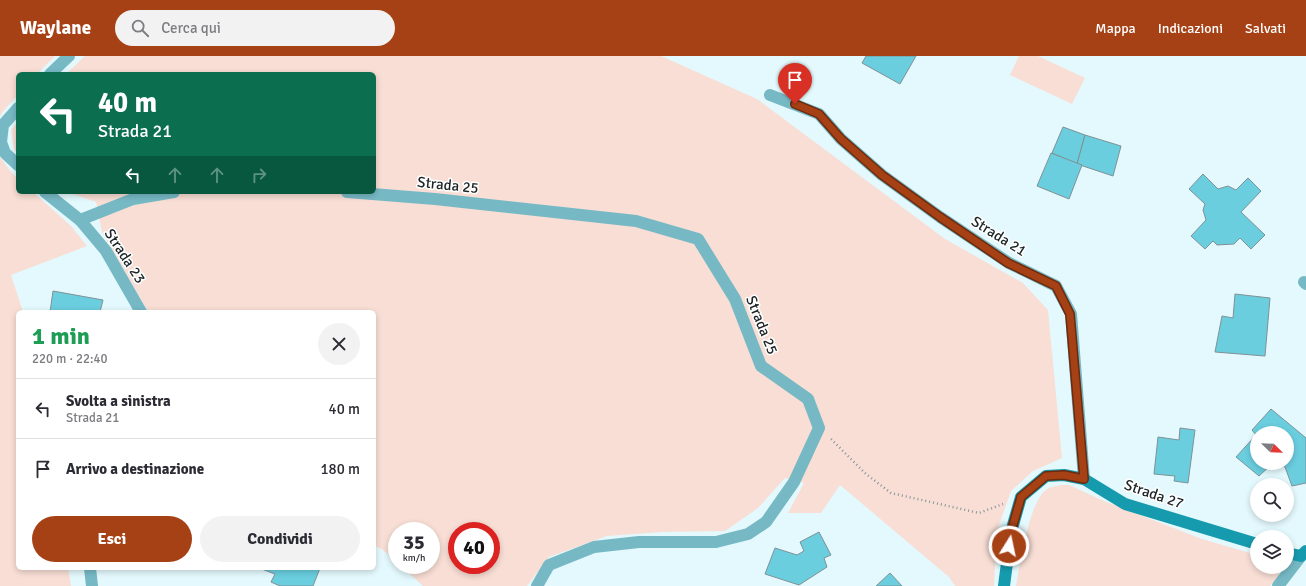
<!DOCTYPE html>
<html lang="it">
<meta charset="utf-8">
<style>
body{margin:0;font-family:Signika,sans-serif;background:#f2f2f3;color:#2b2b33;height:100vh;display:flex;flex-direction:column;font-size:15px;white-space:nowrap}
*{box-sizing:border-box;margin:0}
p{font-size:13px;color:#7c7c81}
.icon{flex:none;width:22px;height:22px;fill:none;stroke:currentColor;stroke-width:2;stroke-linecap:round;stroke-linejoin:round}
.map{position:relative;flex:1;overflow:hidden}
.panel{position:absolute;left:16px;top:254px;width:360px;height:260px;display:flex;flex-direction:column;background:#fff;border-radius:6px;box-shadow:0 2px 6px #0003}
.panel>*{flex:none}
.top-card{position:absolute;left:16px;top:16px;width:360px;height:122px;border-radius:6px;box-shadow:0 2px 6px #0003;background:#0b6e4f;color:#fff;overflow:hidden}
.needle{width:26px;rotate:113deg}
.buttons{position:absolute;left:1250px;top:370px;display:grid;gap:8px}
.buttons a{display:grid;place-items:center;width:44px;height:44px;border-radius:50%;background:#fff;box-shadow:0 2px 6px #0003;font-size:20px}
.speed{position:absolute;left:388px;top:466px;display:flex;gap:8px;font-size:20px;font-weight:700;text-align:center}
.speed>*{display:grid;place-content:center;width:52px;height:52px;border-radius:50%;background:#fff;box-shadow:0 2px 6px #0003;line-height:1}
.speed small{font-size:10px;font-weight:400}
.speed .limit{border:6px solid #d22;background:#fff;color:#111}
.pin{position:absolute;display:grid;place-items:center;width:34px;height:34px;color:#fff;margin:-41px -17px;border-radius:50% 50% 50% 0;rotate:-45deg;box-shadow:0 0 4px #0007}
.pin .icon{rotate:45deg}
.me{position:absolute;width:44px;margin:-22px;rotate:10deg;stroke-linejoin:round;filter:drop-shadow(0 0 3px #0008)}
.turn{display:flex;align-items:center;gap:14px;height:84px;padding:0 16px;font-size:18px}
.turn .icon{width:52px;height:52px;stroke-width:2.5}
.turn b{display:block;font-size:28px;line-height:34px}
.lanes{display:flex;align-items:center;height:38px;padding:0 16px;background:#0003;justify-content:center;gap:20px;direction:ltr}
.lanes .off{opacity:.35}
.round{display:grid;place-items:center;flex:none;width:42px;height:42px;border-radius:21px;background:#f2f2f3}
.headline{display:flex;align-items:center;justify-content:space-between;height:68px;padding:0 16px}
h1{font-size:24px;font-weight:800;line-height:30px;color:#1e9e55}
.action{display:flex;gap:8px;margin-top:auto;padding:8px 16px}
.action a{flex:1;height:46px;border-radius:24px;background:#a64115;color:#fff;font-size:16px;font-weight:800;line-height:46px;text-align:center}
.action a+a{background:#f2f2f3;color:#2b2b33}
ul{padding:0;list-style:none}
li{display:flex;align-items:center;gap:12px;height:60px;padding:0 16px;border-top:1px solid #e1e1e2}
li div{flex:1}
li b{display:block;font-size:15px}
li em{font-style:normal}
header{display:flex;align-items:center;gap:24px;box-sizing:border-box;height:56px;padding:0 20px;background:#a64115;color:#fff}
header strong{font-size:19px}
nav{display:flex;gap:22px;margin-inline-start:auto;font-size:14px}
.search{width:280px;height:36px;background:#f2f2f3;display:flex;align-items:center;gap:10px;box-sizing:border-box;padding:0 14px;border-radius:22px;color:#7c7c81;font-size:15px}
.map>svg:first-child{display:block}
.green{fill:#f8ded5;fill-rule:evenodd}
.building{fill:#6acedf;stroke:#7f9296}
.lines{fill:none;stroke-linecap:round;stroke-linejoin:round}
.path{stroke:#879699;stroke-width:2.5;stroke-dasharray:1 3;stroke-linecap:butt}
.street{stroke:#76b9c5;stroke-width:12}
.secondary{stroke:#159bad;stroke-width:12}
.route-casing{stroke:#6c2a0e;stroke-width:10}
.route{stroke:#a64115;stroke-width:7}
.labels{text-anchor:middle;stroke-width:3;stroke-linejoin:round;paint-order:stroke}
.street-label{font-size:15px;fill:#1c2425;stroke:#fff}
</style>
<header>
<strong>Waylane</strong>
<div class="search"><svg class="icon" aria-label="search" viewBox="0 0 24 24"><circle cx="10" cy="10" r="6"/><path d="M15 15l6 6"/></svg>Cerca qui</div>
<nav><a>Mappa</a><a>Indicazioni</a><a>Salvati</a></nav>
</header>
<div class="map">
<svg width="1306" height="530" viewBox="0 0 1306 530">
<rect width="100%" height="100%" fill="#e4f9fd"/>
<g class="green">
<polygon points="0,0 55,0 37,18 18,18 18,39 4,54 0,60"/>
<path d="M85 0H661L757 43 945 183 1023 227 1048 254 1062 402 1033 415 1011 435 997 475 994 530H955L949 521 840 429 821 457H788L804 427 785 422 758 452 725 475 662 476 607 480 549 501 527 530H423L400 509H431V475H397V506L383 494 374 489V256H148L102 176 96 146 67 136H374V18H66ZM457 475H491V509H457Z"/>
<polygon points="1019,0 1038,0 1085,22 1072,48 1010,19"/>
<polygon points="18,66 18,98 14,93 11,74"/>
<polygon points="0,101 11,116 18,123 18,136 33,136 71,170 87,190 11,219 23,256 18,256 18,512 68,512 71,530 0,530"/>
<path d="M1062 429H1069L1104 445 1202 483 1257 499V511H1278L1279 520 1270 530H1016C1020 508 1029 445 1047 433 1051 430 1058 430 1062 429Z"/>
</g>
<g class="building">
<polygon points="866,0 916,0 900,28 862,7"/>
<polygon points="1063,71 1085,79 1077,108 1052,97"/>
<polygon points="1085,79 1121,90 1113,120 1077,108"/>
<polygon points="1051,97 1082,109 1069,143 1037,130"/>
<polygon points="1203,118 1218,133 1228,130 1236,134 1248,122 1261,135 1241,156 1265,179 1251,193 1240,182 1234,188 1217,189 1213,185 1205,193 1191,180 1206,164 1203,154 1205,148 1189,133"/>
<polygon points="53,235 103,244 100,256 50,256"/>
<polygon points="1235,238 1270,242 1265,300 1215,296 1222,260 1233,262"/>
<polygon points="1271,353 1306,382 1306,427 1292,430 1285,411 1280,407 1287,407 1287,377 1257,377 1257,407 1273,407 1259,420 1236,401 1256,379 1252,374"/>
<polygon points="1180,372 1195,374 1188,427 1174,425 1175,420 1154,418 1158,381 1179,384"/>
<polygon points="819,476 831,499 824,502 827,511 799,529 765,518 775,492 797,499 804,495 800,486"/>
<polygon points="259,512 320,512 313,530 280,530 271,526 275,518"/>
<polygon points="890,517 902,530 876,530"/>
</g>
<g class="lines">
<polyline class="path" points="831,383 866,418 891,437 979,457 1003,448"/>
<g class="street">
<polyline points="50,18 69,0"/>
<polyline points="770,39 819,58 841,83 882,119 940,161 1009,207 1056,230 1071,258 1084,423"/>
<polyline points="18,52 3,69 1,86 5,97 18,109"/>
<polyline points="45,136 80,164 106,195 141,256"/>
<polyline points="347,136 435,143 636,165 698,183 735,243 761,310 808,343 819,372 794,426 766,466 748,478 716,486 639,486 594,491 549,509 537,530"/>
<polyline points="80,164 133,143 174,136"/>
<polyline points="1304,226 1306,228"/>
<polyline points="90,512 92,530"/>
<polyline points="1278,530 1301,500"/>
</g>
<g class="secondary">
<polyline points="1287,497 1301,500 1306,495"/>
<polyline points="1004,530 1011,476 1021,441 1046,420 1064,419 1084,423 1125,448 1257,488"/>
</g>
</g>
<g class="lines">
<g class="route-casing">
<polyline id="route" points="795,48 819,58 841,83 882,119 940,161 1008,207 1056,230 1070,258 1084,423 1064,419 1046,420 1021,441 1011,476 1009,490"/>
</g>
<use href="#route" class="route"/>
</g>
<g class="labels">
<g class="street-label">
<text transform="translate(448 129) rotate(6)" y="5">Strada 25</text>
<text transform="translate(999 180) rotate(32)" y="5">Strada 21</text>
<text transform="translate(125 200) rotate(57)" y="5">Strada 23</text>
<text transform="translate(762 269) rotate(68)" y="5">Strada 25</text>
<text transform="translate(1154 438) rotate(19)" y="5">Strada 27</text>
</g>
</g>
</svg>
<div class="buttons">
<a><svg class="needle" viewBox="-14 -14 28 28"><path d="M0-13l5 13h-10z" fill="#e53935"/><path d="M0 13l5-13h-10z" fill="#7c7c81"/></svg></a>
<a><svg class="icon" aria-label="search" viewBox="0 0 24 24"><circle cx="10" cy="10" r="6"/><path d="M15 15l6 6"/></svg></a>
<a><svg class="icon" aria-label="layers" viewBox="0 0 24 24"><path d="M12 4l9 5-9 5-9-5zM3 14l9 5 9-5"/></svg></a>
</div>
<div class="speed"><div>35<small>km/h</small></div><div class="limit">40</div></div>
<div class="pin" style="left:795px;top:48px;background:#d93025"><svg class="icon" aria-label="arrive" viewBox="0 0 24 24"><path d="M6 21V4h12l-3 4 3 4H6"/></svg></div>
<svg class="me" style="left:1009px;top:490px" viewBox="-20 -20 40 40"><circle r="17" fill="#a64115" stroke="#fff" stroke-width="3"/><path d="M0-11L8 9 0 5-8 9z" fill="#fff"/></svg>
<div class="top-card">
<div class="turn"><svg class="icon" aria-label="left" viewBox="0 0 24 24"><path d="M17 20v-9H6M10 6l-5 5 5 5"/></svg><div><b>40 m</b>Strada 21</div></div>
<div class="lanes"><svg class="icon" aria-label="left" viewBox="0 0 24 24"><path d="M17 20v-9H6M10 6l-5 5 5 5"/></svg><svg class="icon off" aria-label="ahead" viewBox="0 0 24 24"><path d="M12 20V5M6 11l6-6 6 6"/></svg><svg class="icon off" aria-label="ahead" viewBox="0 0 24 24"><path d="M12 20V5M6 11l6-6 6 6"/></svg><svg class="icon off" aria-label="right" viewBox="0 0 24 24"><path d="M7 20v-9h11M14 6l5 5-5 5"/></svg></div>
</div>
<section class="panel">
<div class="headline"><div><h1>1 min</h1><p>220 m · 22:40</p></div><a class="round"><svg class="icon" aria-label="close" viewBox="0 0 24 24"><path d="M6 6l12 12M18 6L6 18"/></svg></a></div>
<ul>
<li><svg class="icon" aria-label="left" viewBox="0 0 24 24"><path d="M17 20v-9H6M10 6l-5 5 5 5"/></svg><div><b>Svolta a sinistra</b><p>Strada 21</p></div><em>40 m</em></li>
<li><svg class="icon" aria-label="arrive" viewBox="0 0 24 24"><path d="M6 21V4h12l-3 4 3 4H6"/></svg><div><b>Arrivo a destinazione</b></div><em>180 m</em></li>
</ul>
<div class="action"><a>Esci</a><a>Condividi</a></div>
</section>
</div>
